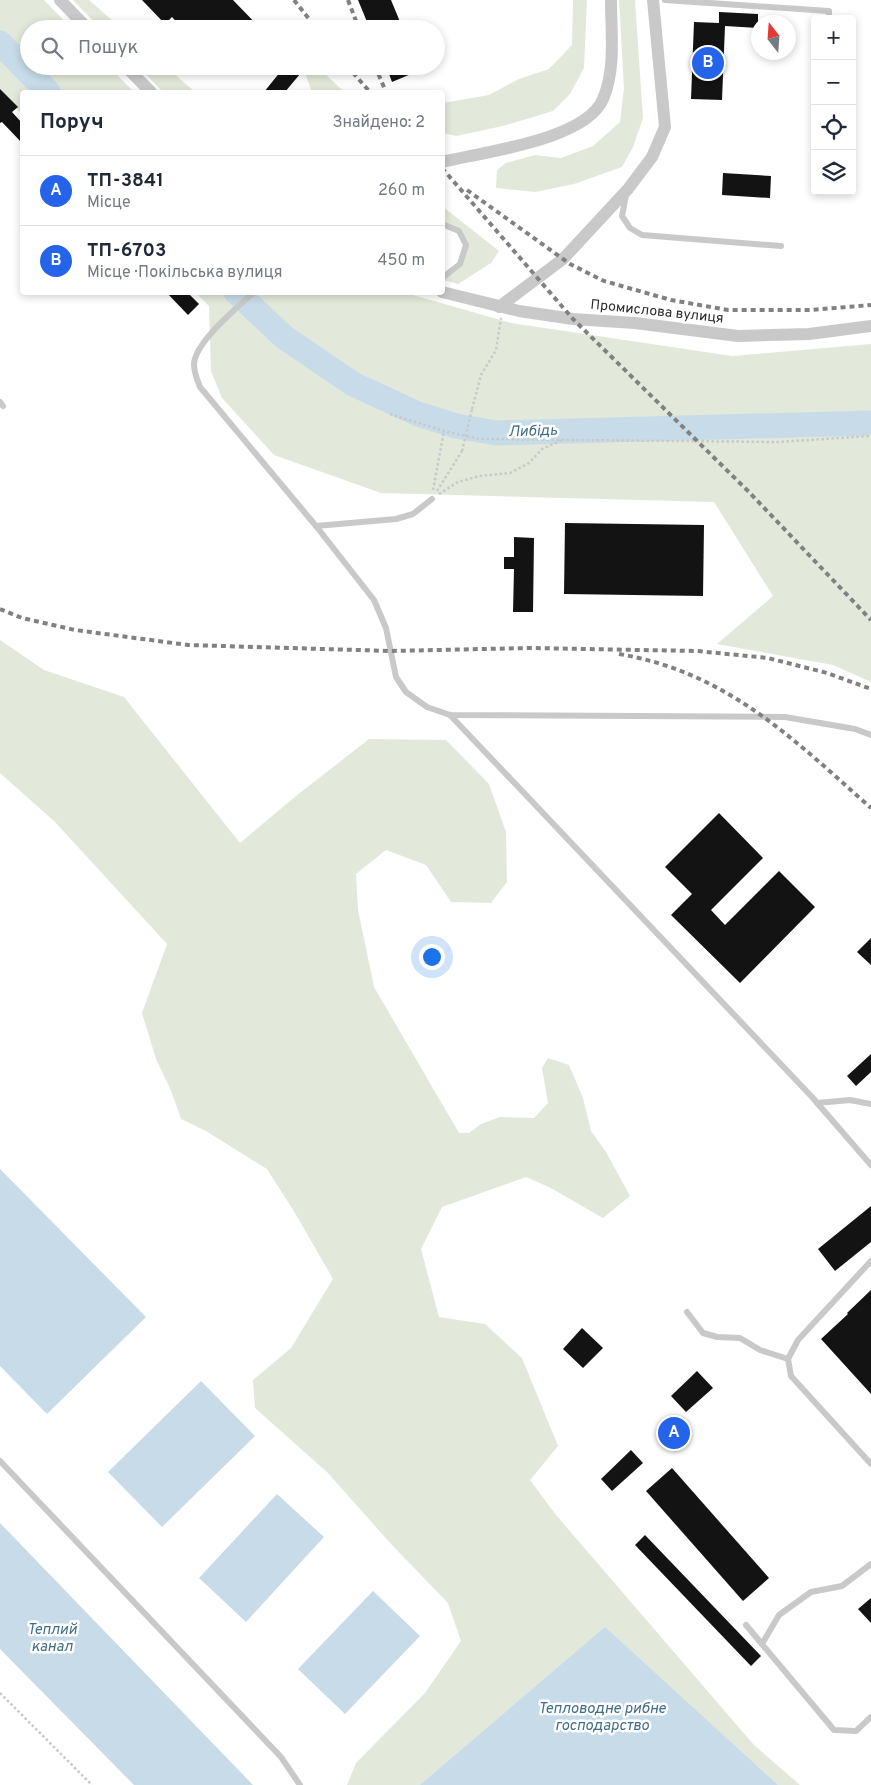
<!DOCTYPE html>
<html lang="uk">
<meta charset="utf-8">
<style>
:root{--surface:#fff;--page:#f2f2f3;--text:#1f2937;--muted:#747a83;--line:#e0e1e3;--accent:#2563eb}
body{margin:0;font-family:Overpass,sans-serif;background:var(--page);color:var(--text)}
.controls{position:absolute;right:15px;top:15px;display:grid;overflow:hidden;border-radius:5px;box-shadow:0 2px 8px #0003}
.controls button{width:45px;height:45px;display:grid;place-items:center;padding:0;border:0;border-bottom:1px solid var(--line);background:var(--surface);color:var(--text);font:25px sans-serif}
.compass{position:absolute;left:751px;top:15px;width:45px;height:45px;border-radius:50%;background:var(--surface);box-shadow:0 2px 8px #0003;rotate:343deg}
.you{position:absolute;left:431px;top:956px;width:18px;height:18px;margin:-12px;border:4px solid #fff;border-radius:50%;background:#1a73e8;box-shadow:0 0 0 8px #1a73e833}
.badge{display:grid;place-items:center;width:32px;height:32px;border-radius:50%;background:var(--accent);color:#fff;font-size:16px;font-weight:700}
.pin{position:absolute;translate:-50% -50%;border:2px solid #fff;box-shadow:0 1px 5px #0006}
.list{margin:0;padding:0;list-style:none}
h2{display:flex;justify-content:space-between;align-items:center;height:65px;margin:0;padding:0 20px;font-size:21px}
h2 small{font-size:16px;font-weight:400;color:var(--muted)}
.list li{display:grid;grid-template-columns:32px 1fr auto;gap:15px;align-items:center;box-sizing:border-box;height:70px;padding:0 20px;border-top:1px solid var(--line)}
.list b{display:block;font-size:19px;white-space:nowrap}
.list p{margin:0;font-size:16px;white-space:nowrap;color:var(--muted)}
.list em{font-size:16px;font-style:normal;color:var(--muted)}
.icon{flex:none;width:28px;height:28px;fill:none;stroke:currentColor;stroke-width:2;stroke-linecap:round;stroke-linejoin:round}
.map{position:relative;flex:none;width:871px;height:1785px;overflow:hidden}
.search{position:absolute;background:var(--surface);box-shadow:0 2px 8px #0003;left:20px;top:20px;width:425px;height:55px;display:flex;align-items:center;gap:12px;box-sizing:border-box;padding:0 18px;border-radius:28px;color:var(--muted);font-size:19px}
.panel{position:absolute;background:var(--surface);box-shadow:0 2px 8px #0003;left:20px;top:90px;width:425px;height:205px;border-radius:5px}
.map>svg:first-child{display:block}
</style>
<div class="map">
<svg width="871" height="1785" viewBox="0 0 871 1785">
<rect width="100%" height="100%" fill="#fff"/>
<g fill="#e2e9da">
<path d="M 0,0 L 44,0 L 72,29 L 29,29 L 29,66 L 108,66 L 134,92 L 22,92 L 22,114 L 0,91 Z"/>
<path d="M 73,0 L 89,0 L 122,29 L 101,29 Z"/>
<path d="M 573,0 L 587,0 L 584,68 L 570,94 L 553,111 L 503,126 L 456,136 L 443,133 L 443,103 L 489,95 L 519,79 L 549,69 L 572,45 Z"/>
<path d="M 619,0 L 635,0 L 643,118 L 633,147 L 622,167 L 574,184 L 535,192 L 496,188 L 497,170 L 506,163 L 535,155 L 561,158 L 593,146 L 620,122 L 624,88 Z"/>
<path d="M 138,66 L 165,66 L 195,92 L 163,92 Z"/>
<path d="M 295,66 L 317,66 L 344,92 L 312,92 L 305,73 Z"/>
<path d="M 442,206 L 499,251 L 491,263 L 458,284 L 443,280 L 460,264 L 466,245 L 459,231 L 443,224 Z"/>
<path d="M 196,293 L 406,293 L 511,323 L 732,356 L 871,344 L 871,682 L 833,665 L 717,644 L 773,596 L 714,502 L 381,493 L 274,455 L 222,398 L 211,371 L 209,306 Z"/>
<path d="M 0,640 L 44,670 L 124,697 L 240,843 L 296,796 L 369,739 L 446,740 L 489,784 L 506,832 L 507,882 L 491,903 L 451,902 L 426,865 L 386,850 L 356,874 L 358,910 L 374,987 L 459,1133 L 469,1133 L 481,1124 L 500,1117 L 534,1118 L 548,1103 L 542,1068 L 548,1058 L 569,1065 L 583,1098 L 591,1131 L 606,1152 L 630,1196 L 603,1218 L 549,1187 L 526,1177 L 442,1207 L 421,1249 L 439,1317 L 485,1324 L 522,1358 L 558,1446 L 530,1480 L 556,1515 L 754,1745 L 800,1785 L 347,1785 L 356,1763 L 425,1693 L 461,1641 L 448,1603 L 391,1544 L 328,1473 L 255,1408 L 253,1380 L 291,1348 L 333,1279 L 295,1213 L 267,1169 L 206,1131 L 181,1119 L 172,1093 L 156,1059 L 142,1013 L 167,944 L 55,822 L 0,773 Z"/>
</g>
<g fill="#c7dce8">
<path d="M 0,1169 L 146,1317 L 47,1414 L 0,1366 Z"/>
<path d="M 201,1381 L 255,1436 L 162,1527 L 108,1472 Z"/>
<path d="M 277,1494 L 324,1537 L 246,1622 L 199,1578 Z"/>
<path d="M 0,1523 L 253,1785 L 134,1785 L 0,1649 Z"/>
<path d="M 373,1591 L 420,1636 L 345,1714 L 298,1669 Z"/>
<path d="M 605,1627 L 778,1785 L 420,1785 Z"/>
</g>
<g fill="none" stroke-linecap="round" stroke-linejoin="round">
<g stroke="#c7dce8" stroke-width="25">
<path d="M 0,43 L 48,92"/>
<path d="M 236,292 L 284,337 L 353,384 L 418,414 L 456,426 L 496,433 L 871,423"/>
</g>
</g>
<g fill="#131313">
<path d="M 142,0 L 233,0 L 261,29 L 183,29 L 172,17 L 165,24 Z"/>
<path d="M 358,0 L 391,0 L 403,29 L 370,29 Z"/>
<path d="M 719,12 L 758,14 L 758,28 L 725,26 L 722,100 L 691,99 L 694,22 L 719,23 Z"/>
<path d="M 285,66 L 290,66 L 300,74 L 285,92 L 264,92 Z"/>
<path d="M 386,66 L 430,66 L 392,82 Z"/>
<path d="M 0,89 L 18,107 L 12,112 L 22,123 L 22,143 L 2,122 L 0,123 Z"/>
<path d="M 723,173 L 771,176 L 770,198 L 722,195 Z"/>
<path d="M 166,292 L 187,292 L 199,304 L 188,315 Z"/>
<path d="M 565,523 L 704,525 L 703,596 L 564,594 Z"/>
<path d="M 514,537 L 534,538 L 533,612 L 513,612 L 514,569 L 504,569 L 504,557 L 514,557 Z"/>
<path d="M 719,813 L 763,858 L 711,910 L 725,925 L 779,871 L 815,907 L 740,983 L 671,915 L 692,894 L 665,867 Z"/>
<path d="M 871,938 L 871,965 L 857,952 Z"/>
<path d="M 871,1054 L 871,1072 L 856,1086 L 847,1076 Z"/>
<path d="M 871,1206 L 871,1242 L 835,1271 L 818,1249 Z"/>
<path d="M 871,1290 L 871,1394 L 821,1339 L 848,1314 L 847,1313 Z"/>
<path d="M 582,1328 L 603,1348 L 583,1368 L 563,1349 Z"/>
<path d="M 697,1371 L 713,1388 L 686,1412 L 671,1396 Z"/>
<path d="M 671,1421 L 686,1436 L 678,1445 L 662,1430 Z"/>
<path d="M 631,1450 L 643,1463 L 612,1491 L 601,1479 Z"/>
<path d="M 672,1468 L 769,1578 L 743,1601 L 646,1491 Z"/>
<path d="M 645,1535 L 761,1656 L 751,1666 L 635,1545 Z"/>
<path d="M 871,1598 L 871,1623 L 858,1609 Z"/>
</g>
<g fill="none" stroke-linecap="round" stroke-linejoin="round">
<g stroke="#c9c9c9" stroke-width="2.5" stroke-dasharray="2.5 2.5" stroke-linecap="butt">
<path d="M 472,409 L 481,375 L 496,350 L 501,318"/>
<path d="M 390,414 L 444,431 L 479,439 L 777,442 L 871,436"/>
<path d="M 433,490 L 444,431"/>
<path d="M 437,491 L 462,451"/>
<path d="M 439,494 L 458,482 L 479,476 L 510,473 L 529,463 L 542,449 L 562,440"/>
<path d="M 0,1693 L 92,1785"/>
</g>
<g stroke="#c9c9c9" stroke-width="6">
<path d="M 665,0 L 829,11 L 829,19"/>
<path d="M 626,195 L 622,216 L 630,228 L 642,235 L 781,246"/>
<path d="M 442,224 L 459,231 L 466,245 L 460,264 L 442,278"/>
<path d="M 254,292 C 237,308 195,342 194,364 C 194,373 197,379 200,387 L 316,526 L 374,600 L 386,628 L 396,677 L 406,692 L 427,707 L 450,715 L 785,717 L 855,729 L 871,735"/>
<path d="M 0,402 L 3,406"/>
<path d="M 316,526 L 396,519 L 413,514 L 432,499"/>
<path d="M 450,715 L 812,1097 L 871,1165"/>
<path d="M 817,1103 L 850,1100 L 871,1104"/>
<path d="M 871,1261 L 798,1340 L 788,1359 L 791,1376 L 871,1464"/>
<path d="M 687,1312 L 703,1333 L 717,1337 L 740,1338 L 760,1350 L 788,1359"/>
<path d="M 0,1461 L 281,1757 L 300,1785"/>
<path d="M 746,1625 L 834,1730 L 856,1731 L 871,1717"/>
<path d="M 762,1644 L 779,1615 L 811,1592 L 842,1586 L 871,1564"/>
</g>
<g stroke="#c9c9c9" stroke-width="12">
<path d="M 60,0 L 88,29"/>
<path d="M 125,66 L 151,92"/>
<path d="M 442,162 C 483,152 586,140 603,99 C 616,69 611,32 611,0"/>
<path d="M 442,292 L 519,311 L 573,319 L 635,323 L 738,336 L 809,334 L 871,326"/>
<path d="M 499,307 L 563,259 L 628,189 L 652,157 L 665,127 L 653,0"/>
</g>
<g stroke="#818181" stroke-width="4" stroke-dasharray="5 4" stroke-linecap="butt">
<path d="M 294,0 L 317,29"/>
<path d="M 348,0 L 359,29"/>
<path d="M 347,66 L 370,92"/>
<path d="M 375,66 L 386,92"/>
<path d="M 442,168 L 573,319 L 749,492 L 871,620"/>
<path d="M 467,190 L 570,264 L 604,281 L 671,300 L 728,310 L 811,310 L 871,305"/>
<path d="M 0,609 L 22,618 L 75,630 L 188,645 L 391,651 L 529,648 L 697,651 L 768,658 L 827,673 L 871,689"/>
<path d="M 619,654 C 727,672 793,739 871,808"/>
</g>
<path stroke="#c9c9c9" stroke-width="2.5" stroke-dasharray="2.5 2.5" stroke-linecap="butt" d="M 462,451 L 472,409"/>
</g>
<g text-anchor="middle" dominant-baseline="central" stroke-width="5" stroke-linejoin="round" paint-order="stroke">
<g font-size="14" fill="#2c2c2c" stroke="#fff">
<text transform="translate(657 312) rotate(6)">Промислова вулиця</text>
</g>
<g font-size="15" font-style="italic" fill="#406d88" stroke="#fff">
<text transform="translate(533 432) rotate(-2)">Либідь</text>
<text x="52" y="1630">Теплий<tspan x="52" dy="17">канал</tspan></text>
<text x="602" y="1709">Тепловодне рибне<tspan x="602" dy="17">господарство</tspan></text>
</g>
</g>
</svg>
<div class="controls">
<button>+</button>
<button>−</button>
<button><svg class="icon" aria-label="locate" viewBox="0 0 24 24"><circle cx="12" cy="12" r="6"/><path d="M12 2v4M12 18v4M2 12h4M18 12h4"/></svg></button>
<button><svg class="icon" aria-label="layers" viewBox="0 0 24 24"><path d="M12 4l9 5-9 5-9-5zM3 14l9 5 9-5"/></svg></button>
</div>
<svg class="compass" viewBox="-18 -18 36 36"><path d="M0-13l5 13h-10z" fill="#e53935"/><path d="M0 13l5-13h-10z" fill="#747a83"/></svg>
<div class="you"></div>
<div class="pin badge" style="left:674px;top:1433px">A</div>
<div class="pin badge" style="left:708px;top:63px">B</div>
<div class="search"><svg class="icon" aria-label="search" viewBox="0 0 24 24"><circle cx="10" cy="10" r="6"/><path d="M15 15l6 6"/></svg>Пошук</div>
<section class="panel">
<h2>Поруч<small>Знайдено: 2</small></h2>
<ul class="list">
<li><span class="badge">A</span><div><b>ТП-3841</b><p>Місце</p></div><em>260 m</em></li>
<li><span class="badge">B</span><div><b>ТП-6703</b><p>Місце · Покільська вулиця</p></div><em>450 m</em></li>
</ul>
</section>
</div>
